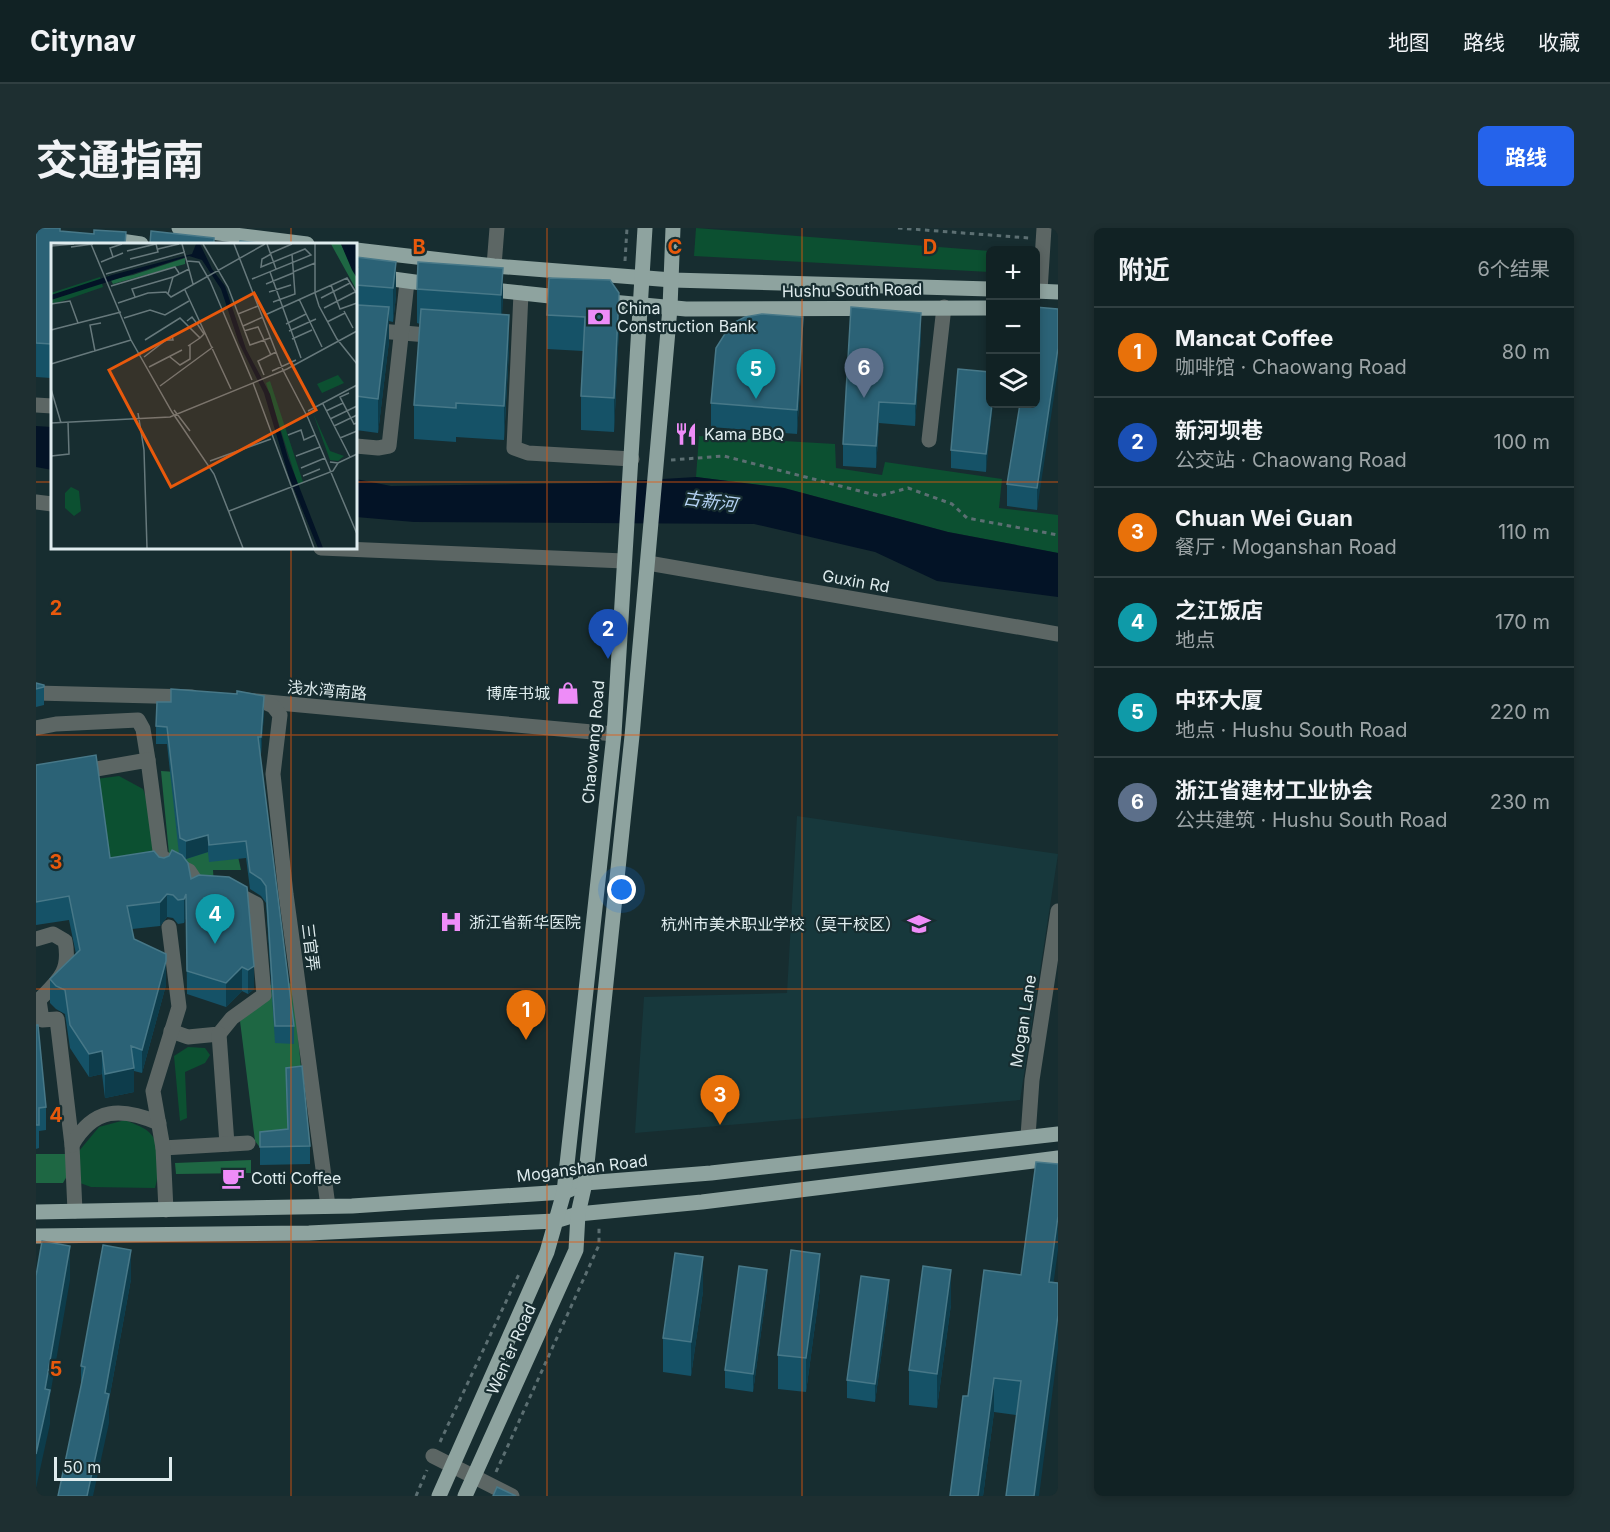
<!DOCTYPE html>
<html lang="zh">
<meta charset="utf-8">
<style>
:root{--surface:#112224;--page:#1e2f31;--text:#f1f3f6;--muted:#9ca4a6;--line:#303f41;--accent:#2563eb}
body{margin:0;font-family:Inter,"Noto Sans SC",sans-serif;background:var(--page);color:var(--text)}
.controls{position:absolute;right:18px;top:18px;display:grid;overflow:hidden;border-radius:9px;box-shadow:0 3px 9px #0003}
.controls button{width:54px;height:54px;display:grid;place-items:center;padding:0;border:0;border-bottom:2px solid var(--line);background:var(--surface);color:var(--text);font:30px sans-serif}
.scale{position:absolute;left:18px;bottom:15px;width:118px;box-sizing:border-box;padding-left:6px;border:3px solid #dfecee;border-top:0;font-size:16px;line-height:21px;white-space:nowrap;color:#dfecee;-webkit-text-stroke:4px #172d30;paint-order:stroke}
.you{position:absolute;left:586px;top:662px;width:21px;height:21px;margin:-15px;border:4px solid #fff;border-radius:50%;background:#1a73e8;box-shadow:0 0 0 9px #1a73e833}
.badge{display:grid;place-items:center;width:39px;height:39px;border-radius:50%;background:var(--accent);color:#fff;font-size:20px;font-weight:700}
.pin{position:absolute;translate:-50% -50px;filter:drop-shadow(0 2px 3px #0008)}
.pin::after{content:'';position:absolute;top:32px;width:21px;height:18px;background:inherit;clip-path:polygon(0 0,100% 0,50% 100%)}
.list{margin:0;padding:0;list-style:none}
h2{display:flex;justify-content:space-between;align-items:center;height:78px;margin:0;padding:0 24px;font-size:26px}
h2 small{font-size:20px;font-weight:400;color:var(--muted)}
.list li{display:grid;grid-template-columns:39px 1fr auto;gap:18px;align-items:center;box-sizing:border-box;height:90px;padding:0 24px;border-top:2px solid var(--line)}
.list b{display:block;font-size:22px;white-space:nowrap}
.list p{margin:0;font-size:20px;white-space:nowrap;color:var(--muted)}
.list em{font-size:20px;font-style:normal;color:var(--muted)}
.icon{flex:none;width:33px;height:33px;fill:none;stroke:currentColor;stroke-width:2;stroke-linecap:round;stroke-linejoin:round}
.map{position:relative;flex:none;width:1022px;height:1268px;overflow:hidden;border-radius:9px}
header{display:flex;align-items:center;gap:36px;box-sizing:border-box;height:84px;padding:0 30px;background:var(--surface);border-bottom:2px solid var(--line)}
header strong{font-size:28px}
nav{display:flex;gap:33px;margin-inline-start:auto;font-size:21px}
.intro{display:flex;align-items:center;justify-content:space-between;box-sizing:border-box;height:144px;padding:0 36px}
h1{margin:0;font-size:42px}
.button{padding:15px 27px;border-radius:9px;background:var(--accent);color:#fff;font-size:21px;font-weight:700}
main{display:flex;gap:36px;padding:0 36px}
aside{flex:1;background:var(--surface);border-radius:9px;box-shadow:0 3px 9px #0003}
.map>svg:first-child{display:block}
</style>
<header>
<strong>Citynav</strong>
<nav><a>地图</a><a>路线</a><a>收藏</a></nav>
</header>
<div class="intro"><h1>交通指南</h1><a class="button">路线</a></div>
<main>
<div class="map">
<svg width="1022" height="1268" viewBox="0 0 1022 1268">
<rect width="100%" height="100%" fill="#172d30"/>
<path fill="#17383c" d="M 761,588 L 1022,626 L 984,872 L 599,905 L 608,769 L 751,765 Z"/>
<g fill="#0c5031">
<path d="M 660,0 L 954,23 L 954,44 L 658,28 Z"/>
<path d="M 663,208 L 799,216 L 800,240 L 846,247 L 849,234 L 966,251 L 963,280 L 1022,287 L 1022,325 L 912,304 L 748,260 L 660,249 Z"/>
<path d="M 83,548 L 107,561 L 111,572 L 120,646 L 74,653 L 60,551 Z"/>
<path d="M 152,819 L 169,820 L 174,827 L 169,835 L 149,844 L 151,890 L 144,893 L 138,828 Z"/>
<path d="M 89,892 C 113,902 121,904 122,931 C 122,942 122,950 119,960 L 55,959 L 44,955 L 43,923 L 63,899 Z"/>
</g>
<g fill="#1e6743">
<path d="M 125,543 L 171,546 L 201,624 L 205,642 L 177,642 L 178,657 L 133,626 Z"/>
<path d="M 241,753 L 257,756 L 273,924 L 229,926 L 219,913 L 202,777 Z"/>
<path d="M 0,926 L 31,926 L 31,948 L 27,955 L 0,955 Z"/>
<path d="M 215,932 L 215,945 L 140,946 L 139,935 Z"/>
</g>
<g fill="#031326">
<path d="M 0,198 L 16,199 L 16,242 L 0,239 Z"/>
<path d="M 660,249 L 748,260 L 912,304 L 1022,325 L 1022,369 L 901,353 L 839,324 L 718,296 L 378,294 L 320,289 L 320,251 L 355,258 L 559,255 Z"/>
</g>
<g fill="none" stroke-linecap="round" stroke-linejoin="round">
<g stroke="#5c6f72" stroke-width="3" stroke-dasharray="4.5 4.5" stroke-linecap="butt">
<path d="M 862,0 L 993,10"/>
<path d="M 589,33 L 591,0"/>
<path d="M 635,232 L 688,228 L 843,268 L 872,260 L 916,276 L 931,290 L 1022,307"/>
<path d="M 404,1214 L 483,1046"/>
<path d="M 460,1244 L 563,1017 L 563,999"/>
<path d="M 380,1268 L 391,1242"/>
</g>
<g stroke="#5c6664" stroke-width="15">
<path d="M 458,38 L 461,0"/>
<path d="M 1004,63 L 1008,0"/>
<path d="M 485,65 L 478,220 L 492,225 L 596,231"/>
<path d="M 320,101 L 403,108"/>
<path d="M 0,177 L 16,178"/>
<path d="M 893,212 L 908,79"/>
<path d="M 320,218 L 342,220 L 353,218 L 371,54"/>
<path d="M 0,274 L 16,276"/>
<path d="M 285,320 L 588,333"/>
<path d="M 612,335 L 1022,406"/>
<path d="M 0,465 L 156,469"/>
<path d="M 210,472 L 578,506"/>
<path d="M 228,474 L 237,478 L 244,487 L 237,546 L 250,666 L 292,978"/>
<path d="M 0,500 L 20,496 L 102,492 L 107,501 L 112,532"/>
<path d="M 43,544 L 112,532 L 126,638"/>
<path d="M 125,629 L 153,643 L 165,661 L 171,661"/>
<path d="M 0,711 L 17,706 L 29,713 C 35,743 23,752 3,772 L 6,792 L 21,791 L 36,917 L 39,983"/>
<path d="M 135,803 L 152,809 L 183,806 L 196,790 L 228,767 L 220,676 L 195,663"/>
<path d="M 183,806 L 191,916"/>
<path d="M 992,908 L 996,852 L 1022,683"/>
<path d="M 36,917 C 58,879 85,879 123,895"/>
<path d="M 127,920 L 212,915"/>
<path d="M 130,982 L 127,920 L 117,863 L 143,779 L 133,699"/>
<path d="M 397,1228 L 476,1268"/>
</g>
<g stroke="#8ea39f" stroke-width="15">
<path d="M 143,0 L 271,16"/>
<path d="M 71,11 L 105,16"/>
<path d="M 320,22 L 458,38 L 636,52 L 954,61"/>
<path d="M 320,46 L 401,57"/>
<path d="M 449,61 L 532,70"/>
<path d="M 999,63 L 1022,64"/>
<path d="M 565,73 L 650,81 L 954,80"/>
<path d="M 0,984 L 316,978 L 528,964 L 549,955 L 675,945 L 1022,906"/>
<path d="M 0,1008 L 273,1005 L 519,993 L 542,986 L 666,974 L 1022,930"/>
<path d="M 403,1268 L 511,1024 L 528,964 L 578,506 L 609,0"/>
<path d="M 429,1268 L 540,1022 L 542,986 L 549,955 L 596,508 L 634,80 L 637,0"/>
</g>
</g>
<g fill="#155267">
<path d="M 0,0 L 24,3 L 90,16 L 16,16 L 15,150 L 0,149 Z"/>
<path d="M 320,29 L 360,34 L 360,68 L 357,94 L 353,93 L 353,113 L 342,205 L 320,202 L 320,100 L 321,91 L 320,92 Z"/>
<path d="M 467,40 L 466,86 L 473,121 L 468,212 L 420,209 L 420,214 L 378,211 L 378,177 L 384,96 L 381,95 L 381,61 Z"/>
<path d="M 513,50 L 583,99 L 578,204 L 545,202 L 545,168 L 547,123 L 511,121 L 511,87 Z"/>
<path d="M 1022,81 L 1001,282 L 971,278 L 971,256 Z"/>
<path d="M 885,106 L 879,198 L 843,195 L 840,240 L 807,238 L 807,216 Z"/>
<path d="M 767,112 L 761,206 L 675,199 L 675,175 Z"/>
<path d="M 954,144 L 950,244 L 915,240 L 915,222 Z"/>
<path d="M 0,455 L 8,457 L 8,477 L 0,479 Z"/>
<path d="M 228,485 L 225,526 L 224,526 L 258,798 L 258,816 L 239,815 L 230,675 L 225,668 L 214,661 L 210,630 L 173,634 L 172,624 L 150,631 L 148,630 L 155,651 L 193,649 L 218,761 L 212,766 L 206,763 L 190,779 L 151,766 L 150,689 L 148,695 L 142,696 L 137,690 L 131,689 L 124,698 L 96,701 L 98,711 L 130,757 L 106,845 L 98,843 L 98,864 L 69,870 L 66,846 L 53,849 L 34,820 L 29,786 L 20,781 L 14,775 L 14,751 L 40,726 L 33,692 L 0,697 L 0,537 L 74,630 L 123,629 L 128,630 L 143,626 L 131,516 L 120,516 L 120,498 Z"/>
<path d="M 0,797 L 10,879 L 10,902 L 3,903 L 3,920 L 0,921 Z"/>
<path d="M 224,904 L 274,918 L 274,936 L 224,937 Z"/>
<path d="M 1022,936 L 980,1187 L 958,1184 L 947,1268 L 914,1268 L 932,1168 L 985,1047 Z"/>
<path d="M 95,1051 L 73,1172 L 73,1195 L 45,1160 L 45,1138 Z"/>
<path d="M 731,1060 L 717,1164 L 689,1160 L 689,1142 Z"/>
<path d="M 784,1060 L 770,1164 L 742,1161 L 742,1127 Z"/>
<path d="M 667,1063 L 655,1148 L 627,1144 L 627,1110 Z"/>
<path d="M 853,1070 L 839,1174 L 811,1170 L 811,1152 Z"/>
<path d="M 915,1076 L 901,1180 L 873,1177 L 873,1142 Z"/>
</g>
<g fill="#0d3c4b">
<path d="M 360,34 L 360,68 L 357,94 L 357,60 Z"/>
<path d="M 467,40 L 467,74 L 465,101 L 465,67 Z"/>
<path d="M 583,65 L 583,99 L 578,204 L 578,170 Z"/>
<path d="M 353,79 L 353,113 L 342,205 L 342,171 Z"/>
<path d="M 885,85 L 885,106 L 879,198 L 879,176 Z"/>
<path d="M 473,87 L 473,121 L 468,212 L 468,178 Z"/>
<path d="M 767,89 L 767,112 L 761,206 L 761,182 Z"/>
<path d="M 16,101 L 16,135 L 15,150 L 15,116 Z"/>
<path d="M 1022,120 L 1022,142 L 1001,282 L 1001,260 Z"/>
<path d="M 843,174 L 843,195 L 840,240 L 840,218 Z"/>
<path d="M 956,176 L 957,176 L 950,244 L 950,226 Z"/>
<path d="M 228,468 L 228,485 L 225,526 L 225,509 Z"/>
<path d="M 172,607 L 172,624 L 150,631 L 150,613 Z"/>
<path d="M 131,666 L 131,689 L 124,698 L 124,674 Z"/>
<path d="M 150,666 L 150,689 L 148,695 L 148,671 Z"/>
<path d="M 130,733 L 130,757 L 106,845 L 106,822 Z"/>
<path d="M 218,738 L 218,761 L 212,766 L 212,742 Z"/>
<path d="M 206,739 L 206,763 L 190,779 L 190,755 Z"/>
<path d="M 66,823 L 66,846 L 53,849 L 53,826 Z"/>
<path d="M 98,840 L 98,864 L 69,870 L 69,846 Z"/>
<path d="M 1022,988 L 1022,1022 L 1013,1088 L 1013,1054 Z"/>
<path d="M 34,1018 L 34,1052 L 14,1168 L 14,1196 L 0,1260 L 0,1226 L 9,1161 Z"/>
<path d="M 95,1022 L 95,1051 L 73,1172 L 73,1195 L 57,1268 L 51,1268 Z"/>
<path d="M 784,1026 L 784,1060 L 770,1164 L 770,1130 Z"/>
<path d="M 667,1029 L 667,1063 L 655,1148 L 655,1114 Z"/>
<path d="M 731,1042 L 731,1060 L 717,1164 L 717,1146 Z"/>
<path d="M 915,1042 L 915,1076 L 901,1180 L 901,1146 Z"/>
<path d="M 853,1052 L 853,1070 L 839,1174 L 839,1156 Z"/>
<path d="M 1022,1087 L 1022,1121 L 1003,1268 L 998,1268 Z"/>
<path d="M 958,1150 L 958,1184 L 947,1268 L 942,1268 Z"/>
</g>
<g fill="#2b6276" stroke="#477888" stroke-width="1.5">
<path d="M 0,0 L 24,0 L 24,3 L 58,6 L 58,2 L 90,4 L 89,16 L 16,16 L 16,101 L 15,116 L 0,115 Z"/>
<path d="M 115,3 L 178,10 L 178,16 L 114,16 Z"/>
<path d="M 204,13 L 230,16 L 203,16 Z"/>
<path d="M 320,29 L 360,34 L 357,60 L 320,57 Z"/>
<path d="M 382,34 L 467,40 L 465,67 L 381,61 Z"/>
<path d="M 513,50 L 574,52 L 583,65 L 578,170 L 545,168 L 549,89 L 511,87 Z"/>
<path d="M 322,77 L 353,79 L 342,171 L 320,168 L 320,100 Z"/>
<path d="M 815,79 L 885,85 L 879,176 L 843,174 L 840,218 L 807,216 Z"/>
<path d="M 999,79 L 1022,81 L 1022,120 L 1001,260 L 971,256 L 984,176 L 999,176 Z"/>
<path d="M 385,81 L 473,87 L 468,178 L 420,175 L 420,180 L 378,177 Z"/>
<path d="M 726,86 L 767,89 L 761,182 L 675,175 L 680,120 L 695,96 L 709,89 Z"/>
<path d="M 922,141 L 954,144 L 954,176 L 956,176 L 950,226 L 915,222 Z"/>
<path d="M 0,455 L 8,457 L 8,459 L 0,461 Z"/>
<path d="M 135,461 L 201,466 L 201,463 L 228,468 L 225,509 L 222,509 L 258,798 L 239,798 L 230,658 L 225,651 L 214,644 L 210,613 L 173,617 L 172,607 L 150,613 L 144,610 L 131,499 L 120,498 L 121,474 L 135,474 Z"/>
<path d="M 60,527 L 74,630 L 118,623 L 123,629 L 128,630 L 133,628 L 136,622 L 146,627 L 152,635 L 155,651 L 163,647 L 193,649 L 211,659 L 218,738 L 212,742 L 206,739 L 190,755 L 151,743 L 150,666 L 148,671 L 142,672 L 137,667 L 131,666 L 124,674 L 91,678 L 98,711 L 130,726 L 130,733 L 106,822 L 95,818 L 98,840 L 69,846 L 66,823 L 53,826 L 34,797 L 29,762 L 20,758 L 14,751 L 44,722 L 33,668 L 0,674 L 0,537 Z"/>
<path d="M 0,797 L 2,797 L 10,879 L 3,880 L 3,897 L 0,897 Z"/>
<path d="M 266,838 L 274,918 L 224,919 L 224,904 L 252,901 L 250,840 Z"/>
<path d="M 1000,934 L 1022,936 L 1022,988 L 1013,1054 L 1022,1055 L 1022,1087 L 998,1268 L 970,1268 L 985,1153 L 958,1150 L 942,1268 L 914,1268 L 927,1168 L 932,1168 L 948,1042 L 985,1047 Z"/>
<path d="M 6,1013 L 34,1018 L 9,1161 L 14,1162 L 0,1226 L 0,1048 Z"/>
<path d="M 67,1017 L 95,1022 L 69,1165 L 73,1166 L 51,1268 L 22,1268 L 49,1139 L 45,1138 Z"/>
<path d="M 755,1022 L 784,1026 L 770,1130 L 742,1127 Z"/>
<path d="M 639,1025 L 667,1029 L 655,1114 L 627,1110 Z"/>
<path d="M 703,1038 L 731,1042 L 717,1146 L 689,1142 Z"/>
<path d="M 887,1038 L 915,1042 L 901,1146 L 873,1142 Z"/>
<path d="M 825,1048 L 853,1052 L 839,1156 L 811,1152 Z"/>
<path d="M 461,1259 L 480,1268 L 457,1268 Z"/>
</g>
<path fill="none" stroke="#e8590c" stroke-width="1.5" stroke-opacity="0.55" d="M 255,0 L 255,16M 511,0 L 511,1268M 766,0 L 766,1268M 0,254 L 16,254M 320,254 L 1022,254M 255,320 L 255,1268M 0,507 L 1022,507M 0,761 L 1022,761M 0,1014 L 1022,1014"/>
<defs>
<g id="bank-bare" transform="scale(1.8)"><path d="M-6-4H6V4H-6ZM0-2.3a2.3 2.3 0 1 0 0 4.6a2.3 2.3 0 1 0 0-4.6Z" fill="#ee8cf8" stroke="#172d30" stroke-width="2.5" paint-order="stroke"/></g>
<g id="restaurant-bare" transform="scale(1.8)"><path d="M-5-6h1v4h1v-4h1v4h1v-4h1v5L-1.5 .5V6h-2V.5L-5-1ZM5-6V6H3V1.5H1.5Q1.5-4 5-6Z" fill="#ee8cf8" stroke="#172d30" stroke-width="2.5" paint-order="stroke"/></g>
<g id="shop-bare" transform="scale(1.8)"><path d="M-5-2.5h2.3a2.7 3.5 0 0 1 5.4 0H5L5.5 6h-11ZM-1.5-2.5h3a1.5 2.3 0 0 0-3 0Z" fill="#ee8cf8" stroke="#172d30" stroke-width="2.5" paint-order="stroke"/></g>
<g id="hospital-bare" transform="scale(1.8)"><path d="M-5-5h3v3.5h4V-5h3V5h-3V1.5h-4V5h-3Z" fill="#ee8cf8" stroke="#172d30" stroke-width="2.5" paint-order="stroke"/></g>
<g id="school-bare" transform="scale(1.8)"><path d="M0-5L7-2L0 1L-7-2ZM-4 1L0 2.5L4 1V4Q0 6-4 4Z" fill="#ee8cf8" stroke="#172d30" stroke-width="2.5" paint-order="stroke"/></g>
<g id="cafe-bare" transform="scale(1.8)"><path d="M-5.5-4.5H6V0H3Q3 3.5 0 3.5H-2.5Q-5.5 3.5-5.5 0ZM3-3.2v2h1.7v-2ZM-6 4.5H4V6H-6Z" fill="#ee8cf8" stroke="#172d30" stroke-width="2.5" paint-order="stroke"/></g>
</defs>
<g fill-rule="evenodd">
<use href="#bank-bare" x="563" y="89"/>
<use href="#restaurant-bare" x="650" y="206"/>
<use href="#shop-bare" x="532" y="465"/>
<use href="#hospital-bare" x="415" y="694"/>
<use href="#school-bare" x="883" y="696"/>
<use href="#cafe-bare" x="197" y="950"/>
</g>
<g text-anchor="middle" dominant-baseline="central" stroke-width="4.5" stroke-linejoin="round" paint-order="stroke">
<g font-size="16" fill="#dfecee" stroke="#172d30">
<text transform="translate(816 62) rotate(-1)">Hushu South Road</text>
<text transform="translate(820 353) rotate(10)">Guxin Rd</text>
<text transform="translate(291 462) rotate(5)">浅水湾南路</text>
<text transform="translate(557 514) rotate(-85)">Chaowang Road</text>
<text transform="translate(275 719) rotate(83)">三官弄</text>
<text transform="translate(987 793) rotate(-81)">Mogan Lane</text>
<text transform="translate(546 940) rotate(-7)">Moganshan Road</text>
<text transform="translate(475 1121) rotate(-66)">Wen'er Road</text>
</g>
<g font-size="16" fill="#dfecee" stroke="#172d30" text-anchor="start">
<text x="581" y="80">China<tspan x="581" dy="18">Construction Bank</tspan></text>
<text x="668" y="206">Kama BBQ</text>
<text x="514" y="465" text-anchor="end">博库书城</text>
<text x="433" y="694">浙江省新华医院</text>
<text x="865" y="696" text-anchor="end">杭州市美术职业学校（莫干校区）</text>
<text x="215" y="950">Cotti Coffee</text>
</g>
<g font-size="18" font-style="italic" fill="#b6d4f6" stroke="#172d30">
<text transform="translate(674 273) rotate(8)">古新河</text>
</g>
</g>
<g transform="translate(15 15)">
<rect width="306" height="306" fill="#172d30"/>
<path d="M 49,34 L 52,44 L 0,62 L 0,50 ZM 287,132 L 293,140 L 271,150 L 266,141 ZM 219,138 L 252,239 L 247,242 L 215,140 ZM 262,170 L 279,208 L 293,213 L 287,218 L 279,217 ZM 20,244 L 28,248 L 30,268 L 23,273 L 14,265 L 14,250 Z" fill="#0c5031"/>
<path d="M 280,1 L 290,1 L 306,35 L 306,48 ZM 134,15 L 134,21 L 62,41 L 57,32 L 63,36 L 82,32 Z" fill="#1e6743"/>
<path d="M 145,1 L 149,1 L 161,26 L 174,43 L 195,106 L 219,151 L 237,215 L 272,305 L 267,305 L 238,234 L 213,150 L 188,100 L 170,46 L 151,17 L 138,13 L 0,57 L 0,52 L 61,32 L 141,11 ZM 290,1 L 306,1 L 306,35 L 301,27 Z" fill="#031326"/>
<path fill="none" stroke="#031326" stroke-width="3" d="M 297,1 L 306,25"/>
<path fill="none" stroke="#67797c" stroke-width="1.5" d="M 40,1 L 80,97 L 121,169 L 163,231 L 192,305M 131,1 L 142,41M 152,1 L 177,44 L 199,102 L 219,95M 183,1 L 232,127 L 257,175 L 306,291M 216,1 L 225,26M 264,1 L 264,50 L 268,63 L 286,96 L 306,121M 0,3 L 23,1M 20,4 L 42,1M 107,6 L 128,1M 76,8 L 105,1 L 107,9 L 79,16M 220,10 L 241,1M 62,14 L 59,5 L 71,1M 136,18 L 148,19 L 159,38 L 201,137M 50,19 L 72,10M 219,29 L 250,115M 242,29 L 264,20M 55,31 L 134,9M 201,36 L 260,12 L 254,6 L 210,24 L 211,16 L 220,11M 215,41 L 242,30M 280,42 L 289,66 L 306,60M 60,43 L 124,24 L 128,30M 134,47 L 180,146M 218,49 L 240,42M 117,51 L 122,34 L 138,26M 84,54 L 81,46 L 122,34M 270,55 L 299,40M 248,56 L 271,104M 222,59 L 244,51 L 241,11M 67,60 L 97,50 L 115,49 L 120,54 L 214,1M 0,61 L 19,58 L 27,80M 273,65 L 304,49M 293,68 L 302,85M 187,71 L 207,63M 214,72 L 296,35 L 306,51M 73,75 L 99,67 L 114,72 L 138,58M 136,78 L 141,74 L 147,82 L 153,91 L 149,95M 276,79 L 294,70M 235,81 L 255,71M 192,83 L 212,74M 0,87 L 70,69M 193,88 L 207,84 L 220,112M 238,88 L 265,76M 241,96 L 261,87M 94,97 L 129,75 L 149,95 L 137,103M 44,108 L 39,82 L 50,80M 93,114 L 115,97 L 122,97 L 121,92M 119,114 L 129,122 L 139,116 L 139,102M 0,121 L 80,97M 98,124 L 131,107M 221,128 L 245,117M 213,132 L 207,118 L 225,109M 202,140 L 263,305M 109,143 L 162,104M 0,146 L 10,180M 298,150 L 289,154 L 303,181 L 306,180M 272,161 L 299,214M 123,167 L 139,188M 257,168 L 306,142M 275,168 L 292,160M 87,170 L 93,207 L 96,305M 279,176 L 306,163M 0,180 L 119,174 L 236,126 L 306,88M 283,183 L 306,172M 237,192 L 250,187 L 253,197 L 264,192M 289,195 L 306,188M 0,213 L 18,211 L 17,179M 245,213 L 269,204M 159,218 L 220,196M 279,219 L 287,220 L 306,211M 250,225 L 274,215M 252,233 L 269,226M 178,268 L 282,228 L 287,220"/>
<path fill="#e8590c" fill-opacity="0.15" stroke="#e8590c" stroke-width="3" d="M 203,50 L 265,167 L 120,244 L 58,127 Z"/>
<rect width="306" height="306" fill="none" stroke="#dfecee" stroke-width="3"/>
</g>
<g font-size="20" text-anchor="middle" font-weight="bold" fill="#e8590c" stroke="#172d30" stroke-width="4.5" stroke-linejoin="round" paint-order="stroke">
<text x="383" y="26">B</text>
<text x="639" y="26">C</text>
<text x="894" y="26">D</text>
<text x="20" y="387">2</text>
<text x="20" y="641">3</text>
<text x="20" y="894">4</text>
<text x="20" y="1148">5</text>
</g>
</svg>
<div class="controls">
<button>+</button>
<button>−</button>
<button><svg class="icon" aria-label="layers" viewBox="0 0 24 24"><path d="M12 4l9 5-9 5-9-5zM3 14l9 5 9-5"/></svg></button>
</div>
<div class="scale">50 m</div>
<div class="you"></div>
<div class="pin badge" style="left:490px;top:812px;background:#e8710a">1</div>
<div class="pin badge" style="left:572px;top:431px;background:#1a4fb4">2</div>
<div class="pin badge" style="left:684px;top:897px;background:#e8710a">3</div>
<div class="pin badge" style="left:179px;top:716px;background:#0f9aa8">4</div>
<div class="pin badge" style="left:720px;top:171px;background:#0f9aa8">5</div>
<div class="pin badge" style="left:828px;top:170px;background:#5c6f8a">6</div>
</div>
<aside>
<h2>附近<small>6个结果</small></h2>
<ul class="list">
<li><span class="badge" style="background:#e8710a">1</span><div><b>Mancat Coffee</b><p>咖啡馆 · Chaowang Road</p></div><em>80 m</em></li>
<li><span class="badge" style="background:#1a4fb4">2</span><div><b>新河坝巷</b><p>公交站 · Chaowang Road</p></div><em>100 m</em></li>
<li><span class="badge" style="background:#e8710a">3</span><div><b>Chuan Wei Guan</b><p>餐厅 · Moganshan Road</p></div><em>110 m</em></li>
<li><span class="badge" style="background:#0f9aa8">4</span><div><b>之江饭店</b><p>地点</p></div><em>170 m</em></li>
<li><span class="badge" style="background:#0f9aa8">5</span><div><b>中环大厦</b><p>地点 · Hushu South Road</p></div><em>220 m</em></li>
<li><span class="badge" style="background:#5c6f8a">6</span><div><b>浙江省建材工业协会</b><p>公共建筑 · Hushu South Road</p></div><em>230 m</em></li>
</ul>
</aside>
</main>
